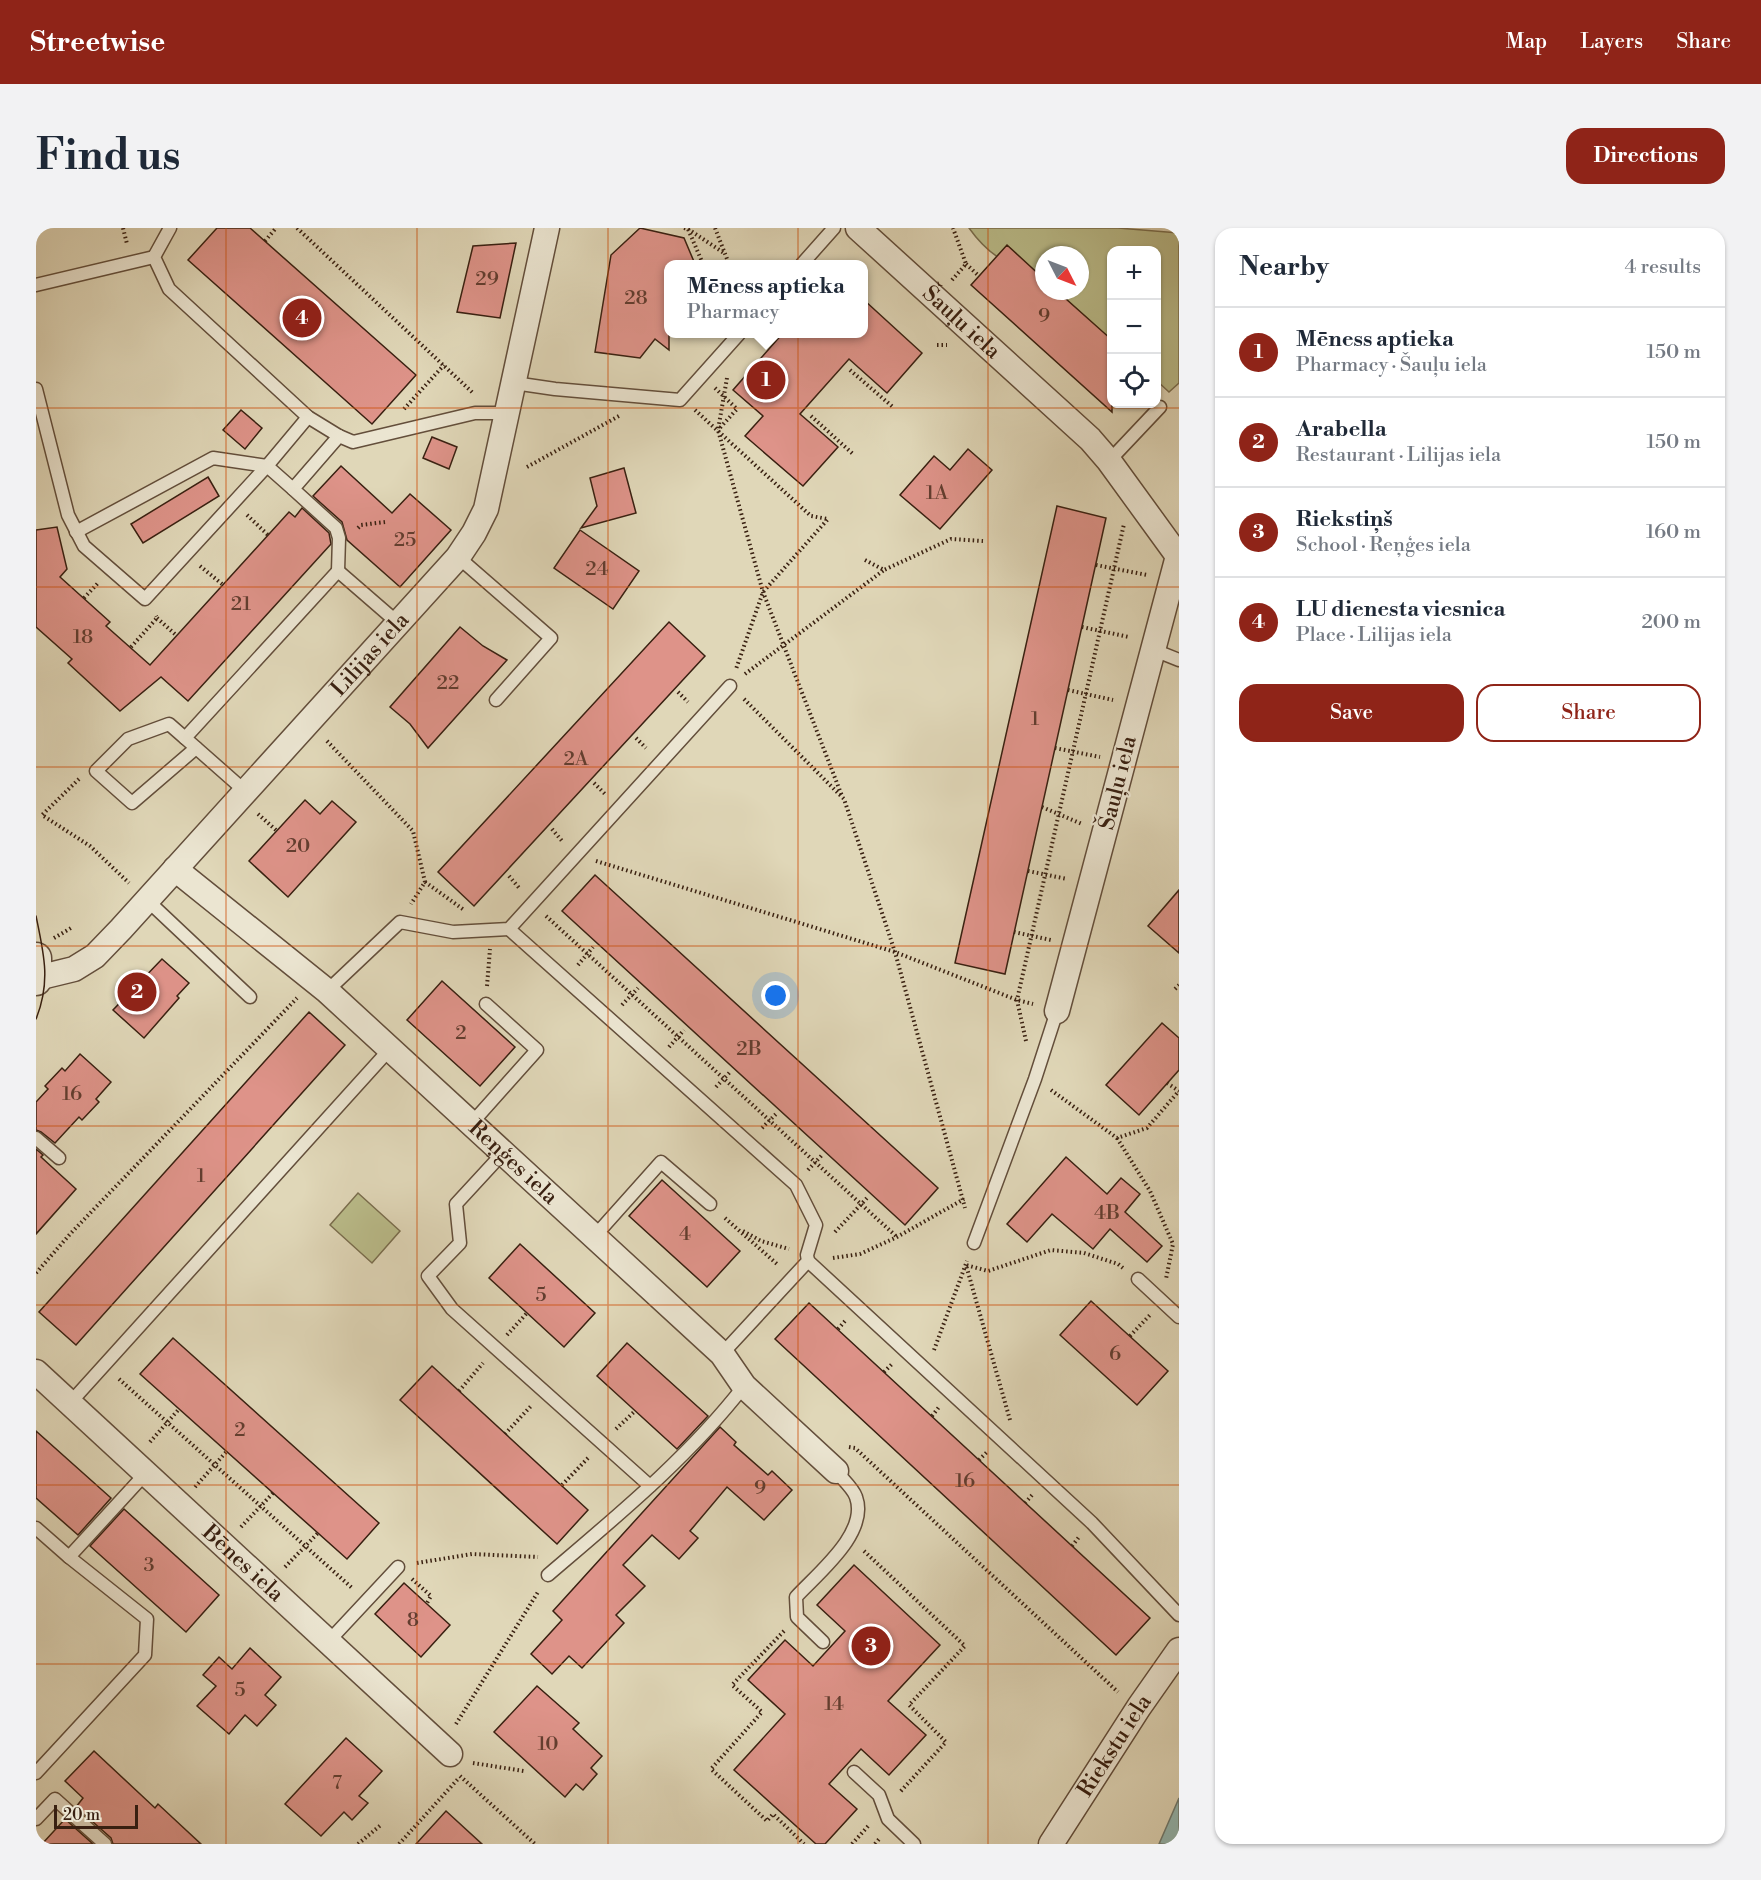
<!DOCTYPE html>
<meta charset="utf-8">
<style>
:root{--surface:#fff;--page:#f2f2f3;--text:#1f2937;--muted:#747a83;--line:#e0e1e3;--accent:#8f2418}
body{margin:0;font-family:"Libre Bodoni",serif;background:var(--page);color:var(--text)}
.controls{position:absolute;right:18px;top:18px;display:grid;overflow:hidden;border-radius:12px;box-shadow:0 2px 4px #0004}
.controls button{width:54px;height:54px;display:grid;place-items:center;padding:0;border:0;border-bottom:2px solid var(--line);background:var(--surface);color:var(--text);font:30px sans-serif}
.compass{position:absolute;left:999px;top:18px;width:54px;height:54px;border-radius:50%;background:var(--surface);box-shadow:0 2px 4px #0004;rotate:132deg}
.scale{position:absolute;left:18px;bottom:15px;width:84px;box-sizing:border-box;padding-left:6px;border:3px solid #392011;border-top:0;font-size:16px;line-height:21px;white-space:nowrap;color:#392011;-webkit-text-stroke:4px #ebe5d1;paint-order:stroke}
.you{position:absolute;left:740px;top:768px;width:21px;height:21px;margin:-15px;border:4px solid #fff;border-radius:50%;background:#1a73e8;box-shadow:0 0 0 9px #1a73e833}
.badge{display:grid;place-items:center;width:39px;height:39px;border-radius:50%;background:var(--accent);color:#fff;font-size:20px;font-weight:700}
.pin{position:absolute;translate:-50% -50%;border:3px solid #fff;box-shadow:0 2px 6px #0006}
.popup{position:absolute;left:628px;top:32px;width:204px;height:78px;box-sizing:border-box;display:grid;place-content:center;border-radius:12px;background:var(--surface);filter:drop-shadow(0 2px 4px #0005);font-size:20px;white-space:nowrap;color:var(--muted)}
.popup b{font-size:22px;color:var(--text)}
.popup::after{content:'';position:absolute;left:50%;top:100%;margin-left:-12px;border:12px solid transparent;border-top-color:var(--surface)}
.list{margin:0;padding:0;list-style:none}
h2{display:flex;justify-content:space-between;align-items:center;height:78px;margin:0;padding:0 24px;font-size:26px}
h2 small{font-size:20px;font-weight:400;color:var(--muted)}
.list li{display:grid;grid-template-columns:39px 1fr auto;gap:18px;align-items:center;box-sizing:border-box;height:90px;padding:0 24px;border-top:2px solid var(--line)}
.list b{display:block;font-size:22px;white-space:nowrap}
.list p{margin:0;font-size:20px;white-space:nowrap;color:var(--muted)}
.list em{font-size:20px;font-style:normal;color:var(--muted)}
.actions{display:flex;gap:12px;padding:18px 24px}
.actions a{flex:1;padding:14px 0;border:2px solid var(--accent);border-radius:18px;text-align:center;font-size:21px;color:var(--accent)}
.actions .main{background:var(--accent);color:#fff}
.icon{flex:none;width:33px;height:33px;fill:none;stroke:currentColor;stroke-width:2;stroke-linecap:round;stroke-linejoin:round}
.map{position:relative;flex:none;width:1143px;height:1616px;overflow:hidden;border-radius:18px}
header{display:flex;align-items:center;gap:36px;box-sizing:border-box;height:84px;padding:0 30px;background:var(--accent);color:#fff}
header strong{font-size:28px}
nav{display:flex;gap:33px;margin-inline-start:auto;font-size:21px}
.intro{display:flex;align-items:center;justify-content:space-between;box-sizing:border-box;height:144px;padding:0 36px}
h1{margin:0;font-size:42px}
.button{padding:15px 27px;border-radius:18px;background:var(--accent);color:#fff;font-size:21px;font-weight:700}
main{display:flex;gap:36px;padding:0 36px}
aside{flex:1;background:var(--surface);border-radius:18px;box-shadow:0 2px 4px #0004}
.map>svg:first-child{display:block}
</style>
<header>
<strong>Streetwise</strong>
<nav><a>Map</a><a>Layers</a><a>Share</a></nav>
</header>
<div class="intro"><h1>Find us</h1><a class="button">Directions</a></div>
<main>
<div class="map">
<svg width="1143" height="1616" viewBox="0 0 1143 1616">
<rect width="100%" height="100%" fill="#e0d7b8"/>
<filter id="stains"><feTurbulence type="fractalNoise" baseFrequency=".00333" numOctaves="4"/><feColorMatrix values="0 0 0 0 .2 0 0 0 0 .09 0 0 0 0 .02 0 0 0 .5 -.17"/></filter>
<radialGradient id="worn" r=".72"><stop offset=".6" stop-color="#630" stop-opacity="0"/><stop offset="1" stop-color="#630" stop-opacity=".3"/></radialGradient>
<g fill="#babc8a" stroke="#7a6e4e" stroke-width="1.5">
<path d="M 933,0 L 1082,0 L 1143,5 L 1143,155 L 1133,164 L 1121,153 L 1120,22 L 1076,22 L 1075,112 L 1021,63 L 1044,63 L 1044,27 L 1008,27 L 1008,51 C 974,36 956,32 933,0 Z"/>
<path d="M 322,965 L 364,1003 L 336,1035 L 294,997 Z"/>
</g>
<path fill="#94b9b3" stroke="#707c72" stroke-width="1.5" d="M 1143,1570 L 1143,1616 L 1123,1616 Z"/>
<g fill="#de9389" stroke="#392011" stroke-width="1.5">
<path d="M 181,0 L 214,0 L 380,147 L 336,196 L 152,32 Z"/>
<path d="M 604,0 L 648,10 L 659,36 L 633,36 L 633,122 L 619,111 L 604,130 L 559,124 L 575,27 Z"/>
<path d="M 480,15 L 464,90 L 421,84 L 437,18 Z"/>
<path d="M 971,17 L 1008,51 L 1008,63 L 1021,63 L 1076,112 L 1076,184 L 935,57 Z"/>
<path d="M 828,72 L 886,125 L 851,165 L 813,131 L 764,186 L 802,219 L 767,258 L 709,208 L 727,188 L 697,162 L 747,105 L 828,105 Z"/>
<path d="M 205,182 L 226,200 L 209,221 L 187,202 Z"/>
<path d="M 396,209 L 421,219 L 413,241 L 387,230 Z"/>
<path d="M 932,221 L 956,242 L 904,301 L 864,267 L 898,228 L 914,242 Z"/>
<path d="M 305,238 L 356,285 L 374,266 L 415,302 L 364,359 L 311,312 L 306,294 L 277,268 Z"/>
<path d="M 588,240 L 600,285 L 545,300 L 561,278 L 554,250 Z"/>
<path d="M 172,249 L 183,268 L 107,315 L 95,296 Z"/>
<path d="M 1021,278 L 1070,290 L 969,746 L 919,735 Z"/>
<path d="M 266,280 L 293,305 L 295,316 L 152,473 L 125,449 L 84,483 L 32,435 L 36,431 L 0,399 L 0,302 L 21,299 L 31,341 L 24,349 L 74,394 L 70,398 L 114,437 L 253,284 L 259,289 Z"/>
<path d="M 544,302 L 603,343 L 577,381 L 518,340 Z"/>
<path d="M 633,394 L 669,428 L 438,678 L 402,644 Z"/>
<path d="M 424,399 L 447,418 L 471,432 L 392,520 L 374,496 L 354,479 Z"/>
<path d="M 269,572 L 284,586 L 296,573 L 320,594 L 252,669 L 213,633 Z"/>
<path d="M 559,647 L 902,960 L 869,997 L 526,683 Z"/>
<path d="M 1143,662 L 1143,725 L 1112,698 Z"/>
<path d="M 126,731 L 153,755 L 141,768 L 143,770 L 108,810 L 77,782 Z"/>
<path d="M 406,753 L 479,819 L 444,858 L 371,792 Z"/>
<path d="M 273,784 L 309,817 L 40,1117 L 3,1084 Z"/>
<path d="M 1126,795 L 1143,810 L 1143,842 L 1103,887 L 1070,857 Z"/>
<path d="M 44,826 L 75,854 L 60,871 L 63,874 L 46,892 L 43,889 L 19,915 L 5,904 L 0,902 L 0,874 L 12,861 L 9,858 L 26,840 L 29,843 Z"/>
<path d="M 0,921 L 7,927 L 5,929 L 40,961 L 0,1006 Z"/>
<path d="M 1030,929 L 1071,966 L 1085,950 L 1104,966 L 1089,984 L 1126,1018 L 1111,1034 L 1074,1001 L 1057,1021 L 1016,986 L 991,1014 L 971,996 Z"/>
<path d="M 626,952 L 704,1023 L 671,1059 L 593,988 Z"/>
<path d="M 484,1016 L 559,1085 L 528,1119 L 453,1050 Z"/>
<path d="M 1055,1073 L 1132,1143 L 1101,1177 L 1024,1107 Z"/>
<path d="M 773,1075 L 1114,1390 L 1080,1427 L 739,1111 Z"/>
<path d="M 137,1110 L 343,1295 L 311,1331 L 104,1146 Z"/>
<path d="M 591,1115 L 672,1188 L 641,1221 L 561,1148 Z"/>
<path d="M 396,1138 L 552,1282 L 521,1316 L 364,1172 Z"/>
<path d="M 684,1199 L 700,1214 L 698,1217 L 732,1247 L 736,1243 L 756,1262 L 728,1292 L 691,1259 L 654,1303 L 662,1310 L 643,1331 L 616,1307 L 587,1337 L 609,1358 L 580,1387 L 588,1395 L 546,1440 L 533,1428 L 516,1446 L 495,1426 L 526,1392 L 517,1383 Z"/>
<path d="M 0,1203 L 75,1270 L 42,1307 L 0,1270 Z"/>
<path d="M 88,1281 L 183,1367 L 150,1404 L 54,1318 Z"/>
<path d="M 818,1337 L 904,1417 L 852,1473 L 890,1507 L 853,1547 L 825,1521 L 793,1556 L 821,1581 L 789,1616 L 780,1616 L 698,1542 L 749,1486 L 712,1452 L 749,1412 L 777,1438 L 809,1403 L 781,1377 Z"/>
<path d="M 368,1355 L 414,1397 L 385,1429 L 339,1386 Z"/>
<path d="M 214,1420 L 245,1449 L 229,1467 L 240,1477 L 221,1498 L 209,1487 L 193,1506 L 161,1478 L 180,1458 L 167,1447 L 183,1429 L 196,1441 Z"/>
<path d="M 501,1458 L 543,1495 L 537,1501 L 566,1528 L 555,1540 L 561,1546 L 547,1562 L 540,1556 L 529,1569 L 458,1504 Z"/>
<path d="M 310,1510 L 346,1543 L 323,1568 L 332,1575 L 316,1592 L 308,1584 L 285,1608 L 249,1576 Z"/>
<path d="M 58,1523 L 119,1580 L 122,1576 L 165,1616 L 77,1616 L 75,1610 L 40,1579 L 47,1570 L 29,1553 Z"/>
<path d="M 410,1583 L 446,1616 L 380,1616 Z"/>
<path d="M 29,1591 L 57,1616 L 6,1616 Z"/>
</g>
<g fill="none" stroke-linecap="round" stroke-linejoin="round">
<g stroke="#634e3b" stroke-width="15">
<g id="service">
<path d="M 134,0 L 118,29 L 133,61 L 272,189 L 303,208 L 317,214 L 439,185 L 471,185"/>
<path d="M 766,36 L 798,0"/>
<path d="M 0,57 L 118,29"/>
<path d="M 478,155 L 519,161 L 644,172 L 703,106"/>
<path d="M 0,161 L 32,287 L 48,318 L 109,371 L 231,238 L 272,189"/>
<path d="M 1073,233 L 1124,179"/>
<path d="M 40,304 L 177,230 L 231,238 L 257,261"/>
<path d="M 422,329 L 515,410 L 460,472"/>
<path d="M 302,343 L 303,310 L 300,300 L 257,261 L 303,208"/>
<path d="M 1118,422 L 1143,432"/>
<path d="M 149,510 L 133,496 L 92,511 L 60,543 L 96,575 L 160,520"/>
<path d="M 209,563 L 149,510 L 302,343 L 362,395"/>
<path d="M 111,672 L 214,769"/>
<path d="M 473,701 L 760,957 L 780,997 L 771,1027 L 772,1033 L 686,1126"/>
<path d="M 291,763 L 364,694 L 417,704 L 473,701 L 694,458"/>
<path d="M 435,896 L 501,822 L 450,776"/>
<path d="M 0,910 L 23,930"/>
<path d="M 467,925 L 420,976 L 424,1015 L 392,1048 L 416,1081 L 614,1258"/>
<path d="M 558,1009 L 625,934 L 674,976"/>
<path d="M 938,1015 L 999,851 L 1021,783"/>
<path d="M 772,1033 L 1056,1295 L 1143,1387"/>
<path d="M 1102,1051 L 1143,1089"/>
<path d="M 34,1175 L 353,822"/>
<path d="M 0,1300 L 33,1329 L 110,1245"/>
<path d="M 512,1347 C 581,1288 652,1230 708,1158"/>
<path d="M 292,1414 L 362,1339"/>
<path d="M 787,1414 L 761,1389 L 760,1369 C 782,1345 833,1305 820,1269 C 817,1260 806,1251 800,1243"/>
<path d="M 818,1544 L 843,1567 L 852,1591 L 878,1616"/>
<path d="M 0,1545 L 109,1427 L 111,1391 L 33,1329"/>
<path d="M 0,1591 L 19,1571 L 69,1616"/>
</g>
</g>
<g stroke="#634e3b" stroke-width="27">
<g id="minor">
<path id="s1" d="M 822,0 L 1054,211 L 1073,233 L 1142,328 L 1021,783"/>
<path id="s2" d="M 139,641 L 291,763 L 686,1126 L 708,1158 L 800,1243"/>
<path id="s3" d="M 1,750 L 38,741 L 59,728 L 85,701 L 422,329 L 438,305 L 450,281 L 511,0"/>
<path id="s4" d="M 0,1144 L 414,1526"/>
<path id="s5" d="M 1015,1616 L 1103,1479 L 1143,1422"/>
</g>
</g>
<g stroke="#634e3b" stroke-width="33">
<path id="tertiary" d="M 0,730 L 0,752"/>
</g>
<g stroke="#392011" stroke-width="4" stroke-dasharray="1.5 3" stroke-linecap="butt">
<path d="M 87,0 L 91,16"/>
<path d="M 261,0 L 437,165"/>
<path d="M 648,0 L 652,1 L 667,36"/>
<path d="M 679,0 L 693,36"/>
<path d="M 1138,0 L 1143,0"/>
<path d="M 652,1 L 688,25"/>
<path d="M 229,13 L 240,0"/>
<path d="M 930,36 L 943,48"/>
<path d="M 916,52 L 930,36 L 917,0"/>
<path d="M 901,117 L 911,117"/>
<path d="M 814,142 L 858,180"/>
<path d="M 691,150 L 682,202 L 727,364 L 806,568"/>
<path d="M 679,160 L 701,181 L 682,202"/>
<path d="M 368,181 L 408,137"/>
<path d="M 659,182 L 775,288 L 792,291 L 727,364 L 700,441"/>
<path d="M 775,188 L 817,226"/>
<path d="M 491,239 L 583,188"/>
<path d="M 211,287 L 233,308"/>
<path d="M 322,300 L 325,297 L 349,294"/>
<path d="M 829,332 L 848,342 L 915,311 L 947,313"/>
<path d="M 1060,337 L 1111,347"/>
<path d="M 164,338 L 186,356"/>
<path d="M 48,370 L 62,355"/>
<path d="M 121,390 L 141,408"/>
<path d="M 1046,399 L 1093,409"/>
<path d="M 95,419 L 121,390 L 120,388"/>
<path d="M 709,446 L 848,342"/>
<path d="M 1032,462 L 1077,472"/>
<path d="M 642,464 L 652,474"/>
<path d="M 708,471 L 808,571 L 859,724 L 929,980"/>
<path d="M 600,510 L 610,520"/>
<path d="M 291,513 L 377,603 L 389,654 L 375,676"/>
<path d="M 1019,520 L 1064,529"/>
<path d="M 43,551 L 6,587 L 54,618 L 93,655"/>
<path d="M 558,555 L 570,567"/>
<path d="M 1006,579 L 1046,596"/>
<path d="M 222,586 L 241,603"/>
<path d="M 516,601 L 526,613"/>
<path d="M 560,633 L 859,724 L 981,772 L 997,776"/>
<path d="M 992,643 L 1031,651"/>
<path d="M 473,648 L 484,661"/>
<path d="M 389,654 L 428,682"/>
<path d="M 510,688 L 861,1009"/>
<path d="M 978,704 L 1015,712"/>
<path d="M 18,710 L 35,700"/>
<path d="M 542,737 L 557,719"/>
<path d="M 451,758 L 454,721"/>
<path d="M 1139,761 L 1143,757"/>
<path d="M 586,777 L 602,760"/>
<path d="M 990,813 L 981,772 L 1088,296"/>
<path d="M 633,819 L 648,802"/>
<path d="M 1131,855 L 1143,863"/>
<path d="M 680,859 L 694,844"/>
<path d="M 1015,862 L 1081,910 L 1111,900 L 1142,864"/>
<path d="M 726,900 L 740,886"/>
<path d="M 1081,910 L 1114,963 L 1137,1016 L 1130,1051"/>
<path d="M 772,942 L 786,927"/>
<path d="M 689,990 L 741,1036"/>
<path d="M 707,1003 L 725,1013 L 753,1021"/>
<path d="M 799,1004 L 831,970"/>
<path d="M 797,1030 L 824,1026 L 861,1009 L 928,971"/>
<path d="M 0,1045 L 35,1005 L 261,770"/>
<path d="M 802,1101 L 809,1093"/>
<path d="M 471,1107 L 491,1085"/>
<path d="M 1094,1108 L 1114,1087"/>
<path d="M 898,1122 L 931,1033"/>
<path d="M 848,1144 L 856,1136"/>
<path d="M 83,1151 L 316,1360"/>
<path d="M 423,1163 L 447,1135"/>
<path d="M 896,1188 L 903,1179"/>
<path d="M 974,1192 L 930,1037 L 952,1043 L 1015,1022 L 1048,1025 L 1082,1036 L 1087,1040"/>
<path d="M 580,1201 L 599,1183"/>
<path d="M 469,1206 L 495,1178"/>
<path d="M 114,1214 L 143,1181"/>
<path d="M 813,1219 L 819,1220 L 1082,1464"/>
<path d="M 943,1232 L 951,1224"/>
<path d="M 526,1257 L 552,1230"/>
<path d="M 159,1259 L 191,1223"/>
<path d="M 989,1275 L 997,1266"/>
<path d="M 205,1299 L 237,1265"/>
<path d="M 1036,1318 L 1043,1309"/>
<path d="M 828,1323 L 929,1418 L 873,1477 L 910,1514 L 864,1564"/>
<path d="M 381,1335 L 436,1326 L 502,1329"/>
<path d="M 249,1339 L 282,1305"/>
<path d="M 376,1351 L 395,1368 L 391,1375"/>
<path d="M 748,1403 L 696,1457 L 726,1484 L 675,1541 L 731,1593 L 737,1586 L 768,1616"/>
<path d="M 420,1496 L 502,1364"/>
<path d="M 437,1535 L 488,1543"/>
<path d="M 424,1548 L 499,1616"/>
<path d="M 322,1616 L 346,1596"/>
<path d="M 363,1616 L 422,1551"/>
<path d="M 816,1616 L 834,1596"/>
<path d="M 839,1616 L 844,1610"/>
</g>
<use href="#service" stroke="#ebe5d1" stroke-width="12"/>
<use href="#minor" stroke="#ebe5d1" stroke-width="24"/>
<use href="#tertiary" stroke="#ebe5d1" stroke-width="30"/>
<path stroke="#392011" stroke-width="1.5" d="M 0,688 C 8,726 15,754 0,791"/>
</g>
<path fill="none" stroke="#ce500d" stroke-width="1.5" stroke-opacity="0.55" d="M 190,0 L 190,1616M 381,0 L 381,1616M 572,0 L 572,1616M 762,0 L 762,1616M 952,0 L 952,1616M 0,180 L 1143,180M 0,359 L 1143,359M 0,539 L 1143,539M 0,718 L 1143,718M 0,898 L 1143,898M 0,1077 L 1143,1077M 0,1257 L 1143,1257M 0,1436 L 1143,1436"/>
<g text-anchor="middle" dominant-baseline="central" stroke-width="4.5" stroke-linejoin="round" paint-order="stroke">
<g font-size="20" fill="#623d2f">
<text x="451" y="51">29</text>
<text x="600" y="70">28</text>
<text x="1008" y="88">9</text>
<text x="901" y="265">1A</text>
<text x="369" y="312">25</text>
<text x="561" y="341">24</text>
<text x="205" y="376">21</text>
<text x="47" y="409">18</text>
<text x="412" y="455">22</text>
<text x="999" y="491">1</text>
<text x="540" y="531">2A</text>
<text x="262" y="618">20</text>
<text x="425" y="805">2</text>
<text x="713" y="821">2B</text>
<text x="36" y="866">16</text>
<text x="165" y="948">1</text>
<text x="1071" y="985">4B</text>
<text x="649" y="1006">4</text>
<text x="505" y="1067">5</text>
<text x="1079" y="1126">6</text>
<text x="204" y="1202">2</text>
<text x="929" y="1253">16</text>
<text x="724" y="1260">9</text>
<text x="113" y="1337">3</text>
<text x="377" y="1392">8</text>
<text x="204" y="1462">5</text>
<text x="798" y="1476">14</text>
<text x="512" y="1516">10</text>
<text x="301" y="1555">7</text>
</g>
<g font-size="22" fill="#392011" stroke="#ebe5d1">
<text stroke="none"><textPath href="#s1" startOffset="140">Šauļu iela</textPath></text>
<text stroke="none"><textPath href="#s3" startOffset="471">Lilijas iela</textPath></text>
<text transform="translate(1082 555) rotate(-76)">Šauļu iela</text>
<text stroke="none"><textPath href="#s2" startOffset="448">Reņģes iela</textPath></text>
<text stroke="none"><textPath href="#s4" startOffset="282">Bēnes iela</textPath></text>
<text stroke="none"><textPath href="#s5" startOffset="117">Riekstu iela</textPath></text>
</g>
</g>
<rect width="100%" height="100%" filter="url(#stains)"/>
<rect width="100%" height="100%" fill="url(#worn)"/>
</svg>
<div class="controls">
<button>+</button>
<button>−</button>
<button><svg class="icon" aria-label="locate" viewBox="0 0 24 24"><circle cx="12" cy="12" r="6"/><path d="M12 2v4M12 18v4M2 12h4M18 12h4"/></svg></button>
</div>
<svg class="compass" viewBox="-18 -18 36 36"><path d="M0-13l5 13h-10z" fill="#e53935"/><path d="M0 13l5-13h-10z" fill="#747a83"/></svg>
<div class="scale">20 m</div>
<div class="you"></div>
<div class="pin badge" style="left:730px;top:152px">1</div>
<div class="popup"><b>Mēness aptieka</b>Pharmacy</div>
<div class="pin badge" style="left:101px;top:764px">2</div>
<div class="pin badge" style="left:835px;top:1418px">3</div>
<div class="pin badge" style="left:266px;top:90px">4</div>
</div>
<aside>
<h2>Nearby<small>4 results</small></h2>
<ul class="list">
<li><span class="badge">1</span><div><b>Mēness aptieka</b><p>Pharmacy · Šauļu iela</p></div><em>150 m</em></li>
<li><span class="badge">2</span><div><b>Arabella</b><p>Restaurant · Lilijas iela</p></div><em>150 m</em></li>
<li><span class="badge">3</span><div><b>Riekstiņš</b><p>School · Reņģes iela</p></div><em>160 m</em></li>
<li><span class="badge">4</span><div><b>LU dienesta viesnica</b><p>Place · Lilijas iela</p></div><em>200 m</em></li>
</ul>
<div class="actions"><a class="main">Save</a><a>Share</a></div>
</aside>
</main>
